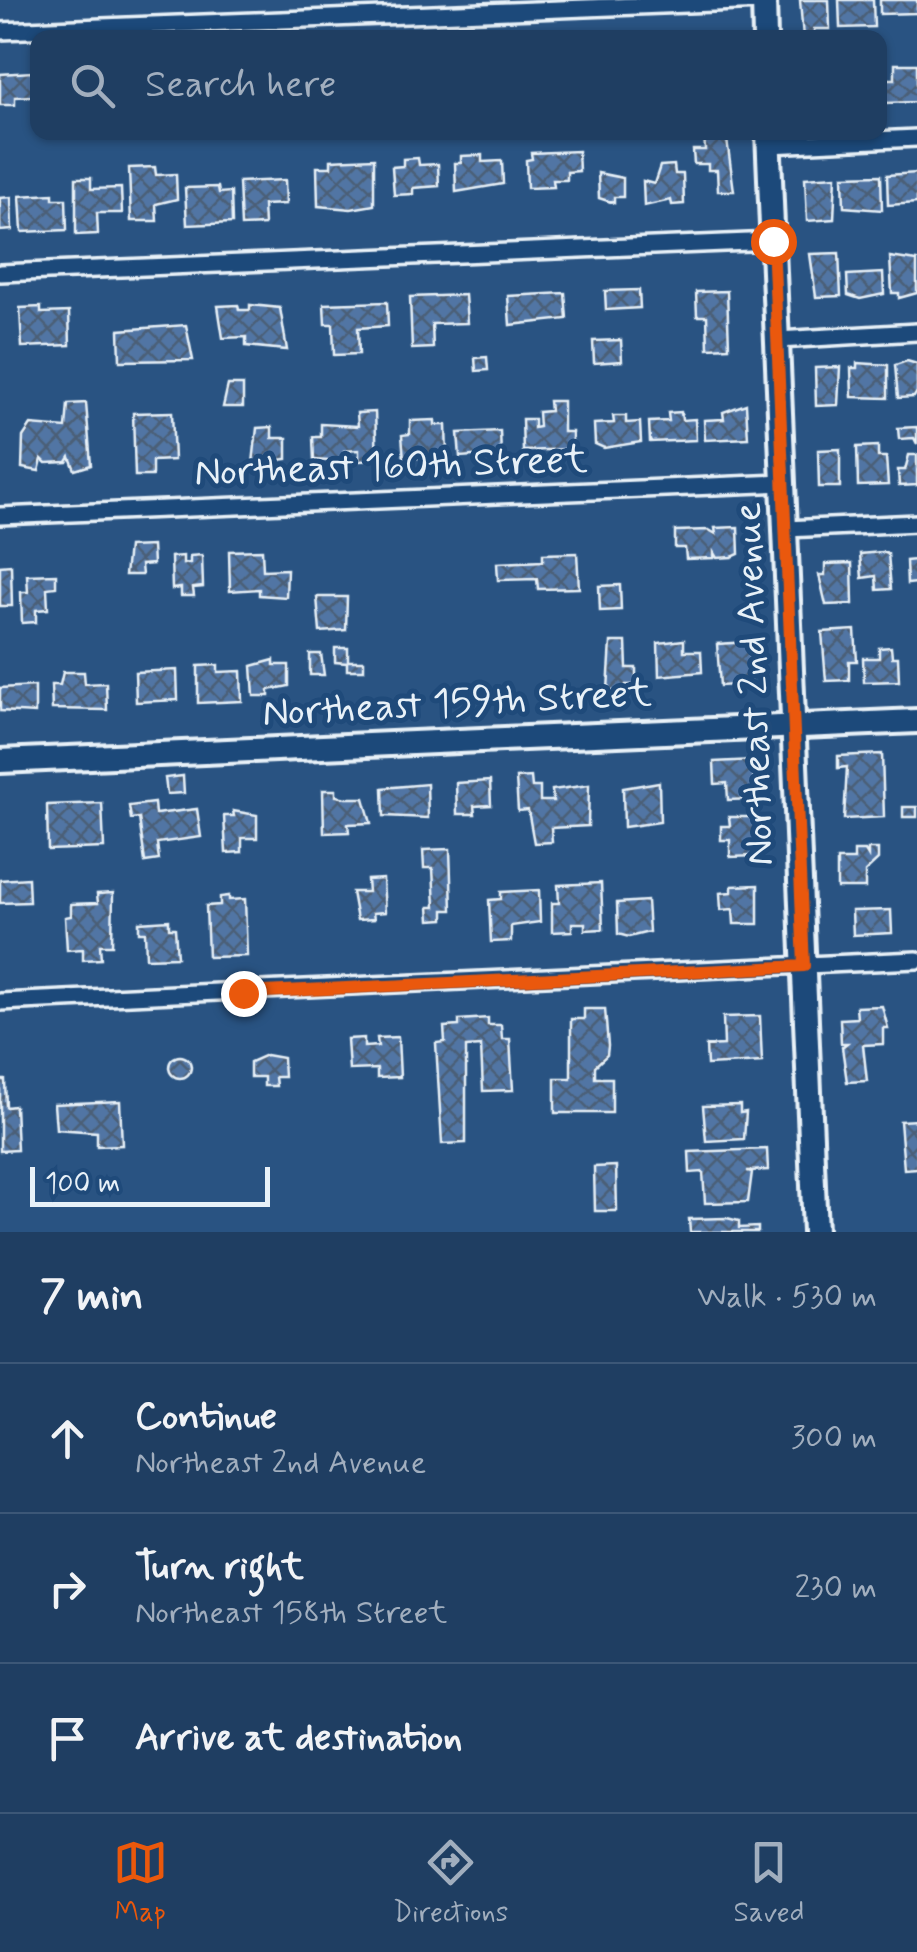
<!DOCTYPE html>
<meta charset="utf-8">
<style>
:root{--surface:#1f3e62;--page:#274568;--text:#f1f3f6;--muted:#a1aebe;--line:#3c5777;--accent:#ea580c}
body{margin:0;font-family:Mynerve,sans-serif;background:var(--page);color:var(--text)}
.scale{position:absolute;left:30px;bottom:25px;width:240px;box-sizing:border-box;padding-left:10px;border:5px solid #e8f1f8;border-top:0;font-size:28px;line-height:35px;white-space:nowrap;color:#e8f1f8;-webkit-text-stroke:8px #1f4a7a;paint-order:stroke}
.stop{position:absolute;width:30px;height:30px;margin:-22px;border:8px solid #ea580c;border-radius:50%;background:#fff}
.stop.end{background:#ea580c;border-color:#fff;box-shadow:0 2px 10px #0008}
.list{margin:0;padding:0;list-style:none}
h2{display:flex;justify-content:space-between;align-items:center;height:130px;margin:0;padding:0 40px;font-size:42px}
h2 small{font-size:32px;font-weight:400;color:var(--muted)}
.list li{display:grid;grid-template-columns:65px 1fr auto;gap:30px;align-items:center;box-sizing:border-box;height:150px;padding:0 40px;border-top:2px solid var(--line)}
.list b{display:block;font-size:38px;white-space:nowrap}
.list p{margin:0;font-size:32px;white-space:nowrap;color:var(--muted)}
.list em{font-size:32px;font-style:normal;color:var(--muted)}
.icon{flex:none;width:55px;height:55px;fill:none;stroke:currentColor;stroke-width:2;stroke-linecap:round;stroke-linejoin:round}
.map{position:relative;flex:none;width:917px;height:1232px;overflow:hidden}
.search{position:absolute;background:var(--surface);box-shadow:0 2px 8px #0004;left:30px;right:30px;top:30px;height:110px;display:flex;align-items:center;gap:25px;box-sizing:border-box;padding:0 35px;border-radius:20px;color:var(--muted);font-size:38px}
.sheet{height:580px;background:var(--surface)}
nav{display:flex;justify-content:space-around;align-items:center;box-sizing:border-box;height:140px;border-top:2px solid var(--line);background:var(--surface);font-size:28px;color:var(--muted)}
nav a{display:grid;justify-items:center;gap:5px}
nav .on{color:var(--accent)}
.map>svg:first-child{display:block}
</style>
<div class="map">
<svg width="917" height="1232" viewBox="0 0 917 1232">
<defs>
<pattern id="building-cross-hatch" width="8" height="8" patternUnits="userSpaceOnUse" patternTransform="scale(2.5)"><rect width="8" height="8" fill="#5175a4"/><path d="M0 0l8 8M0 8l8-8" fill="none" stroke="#4c5e77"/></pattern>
</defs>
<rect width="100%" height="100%" fill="#295382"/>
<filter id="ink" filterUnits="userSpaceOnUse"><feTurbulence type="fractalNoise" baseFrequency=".01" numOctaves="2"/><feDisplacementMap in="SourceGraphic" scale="20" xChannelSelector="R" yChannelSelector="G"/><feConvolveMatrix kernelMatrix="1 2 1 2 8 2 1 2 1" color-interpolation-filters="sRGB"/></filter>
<g filter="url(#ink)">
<g fill="url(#building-cross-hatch)" stroke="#e8f1f8" stroke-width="2.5">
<path d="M 800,0 L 829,0 L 830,29 L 814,29 L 815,37 L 803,38 Z"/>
<path d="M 839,0 L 873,0 L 874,27 L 840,28 Z"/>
<path d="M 880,0 L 917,0 L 917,13 L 880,14 Z"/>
<path d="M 895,64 L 917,64 L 917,102 L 884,103 L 883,79 L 895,79 Z"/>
<path d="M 32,72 L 33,96 L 15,97 L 15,105 L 0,105 L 0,74 Z"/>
<path d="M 704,132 L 726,132 L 734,191 L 718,191 L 717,170 L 708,170 L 708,164 L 694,164 L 693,150 L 705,150 Z"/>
<path d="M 578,151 L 579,171 L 567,172 L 567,180 L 553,180 L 554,187 L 527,188 L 526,160 L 532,159 L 531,153 Z"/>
<path d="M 482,155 L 482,162 L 502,161 L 503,184 L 456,192 L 455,163 L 461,163 L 461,156 Z"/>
<path d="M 374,158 L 374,205 L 351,209 L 318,206 L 317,167 L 331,167 L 331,160 Z"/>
<path d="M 418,158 L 419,165 L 438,164 L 439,186 L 413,188 L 413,194 L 394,195 L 392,167 L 403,166 L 403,159 Z"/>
<path d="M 674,165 L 675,174 L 683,174 L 684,204 L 672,205 L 671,200 L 644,206 L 643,181 L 654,184 L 660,166 Z"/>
<path d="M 155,167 L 156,175 L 176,174 L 177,199 L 156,204 L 157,221 L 131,221 L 129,168 Z"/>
<path d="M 598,173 L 623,178 L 623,197 L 614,197 L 614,203 L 599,198 Z"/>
<path d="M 917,173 L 917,203 L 888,205 L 887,175 Z"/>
<path d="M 881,175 L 882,210 L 844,207 L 843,176 Z"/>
<path d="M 836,176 L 834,219 L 807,221 L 805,178 Z"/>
<path d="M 76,178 L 91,178 L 91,189 L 121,188 L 122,213 L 97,213 L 98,234 L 76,235 Z"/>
<path d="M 285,180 L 286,204 L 263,205 L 264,225 L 241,226 L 239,182 Z"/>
<path d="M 218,187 L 219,193 L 231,192 L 232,223 L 187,225 L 185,188 Z"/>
<path d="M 53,194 L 53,199 L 66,199 L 67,230 L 22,232 L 20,196 Z"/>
<path d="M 11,197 L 12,230 L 0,231 L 0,198 Z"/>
<path d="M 839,253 L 841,296 L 816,297 L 810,254 Z"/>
<path d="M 890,257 L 917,261 L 917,293 L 899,298 L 899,293 L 892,293 Z"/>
<path d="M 883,273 L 884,294 L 860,299 L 848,295 L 847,275 Z"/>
<path d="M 639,290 L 640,308 L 606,310 L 605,291 Z"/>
<path d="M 727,291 L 729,347 L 708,348 L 707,316 L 697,316 L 696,292 Z"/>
<path d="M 565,293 L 567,319 L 510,325 L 508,296 Z"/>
<path d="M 465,295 L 467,323 L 432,324 L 433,348 L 412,349 L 410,297 Z"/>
<path d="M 387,302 L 388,326 L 358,328 L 359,354 L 334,355 L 333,324 L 325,324 L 324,304 Z"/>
<path d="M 238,305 L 239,310 L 250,310 L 250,305 L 280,308 L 287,350 L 246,346 L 246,337 L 223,338 L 218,306 Z"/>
<path d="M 41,307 L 41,313 L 69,312 L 70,345 L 22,347 L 20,308 Z"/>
<path d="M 186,325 L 193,360 L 120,361 L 119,330 Z"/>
<path d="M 621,340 L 622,361 L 594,363 L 593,341 Z"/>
<path d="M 487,357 L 488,370 L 476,371 L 475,358 Z"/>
<path d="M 907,361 L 917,364 L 917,392 L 914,397 L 898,398 L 895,365 Z"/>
<path d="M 857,363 L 888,365 L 888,398 L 852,397 L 851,368 L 857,368 Z"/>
<path d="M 840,367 L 838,405 L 816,406 L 815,368 Z"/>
<path d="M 228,385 L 243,385 L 243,407 L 223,407 Z"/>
<path d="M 549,401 L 563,401 L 563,432 L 572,432 L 572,449 L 523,451 L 522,419 L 534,419 L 534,428 L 539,427 L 538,412 L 550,411 Z"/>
<path d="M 86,403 L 91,465 L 75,470 L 70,457 L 67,462 L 46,463 L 42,459 L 39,471 L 22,468 L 23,437 L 31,425 L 66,428 L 68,404 Z"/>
<path d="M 746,404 L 748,438 L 705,440 L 704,420 L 724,419 L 723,412 Z"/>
<path d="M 172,412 L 174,460 L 152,461 L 152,476 L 135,476 L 133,413 Z"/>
<path d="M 375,412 L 377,460 L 359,461 L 359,450 L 344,451 L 344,462 L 314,460 L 313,437 L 321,437 L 321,424 L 358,426 L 357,413 Z"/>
<path d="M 681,412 L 682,420 L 695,419 L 696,440 L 650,442 L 649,422 L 669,421 L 668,413 Z"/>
<path d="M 613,416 L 626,416 L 626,423 L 640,422 L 641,442 L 604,448 L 595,444 L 594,424 L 614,423 Z"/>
<path d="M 435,420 L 435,425 L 446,425 L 447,456 L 404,459 L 402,435 L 410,434 L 410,421 Z"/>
<path d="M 272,427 L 272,438 L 287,438 L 287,459 L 253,463 L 257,428 Z"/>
<path d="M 917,427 L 917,444 L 914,438 L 899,439 L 898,428 Z"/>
<path d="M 500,431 L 501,454 L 460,457 L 458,433 Z"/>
<path d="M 878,446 L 878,457 L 886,457 L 888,485 L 858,486 L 857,447 Z"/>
<path d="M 840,449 L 840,487 L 819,487 L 818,450 Z"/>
<path d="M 909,455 L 917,455 L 917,485 L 899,486 L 898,470 L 905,470 Z"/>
<path d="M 738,527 L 739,554 L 732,557 L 717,558 L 714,553 L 714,558 L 686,559 L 685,548 L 675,548 L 675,531 L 709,530 L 716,534 L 715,528 Z"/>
<path d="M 152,546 L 153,564 L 141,565 L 142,575 L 125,575 L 128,547 Z"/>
<path d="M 262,550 L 263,570 L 287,569 L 286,597 L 259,595 L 259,589 L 230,591 L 229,551 Z"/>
<path d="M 882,552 L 888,554 L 891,589 L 877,590 L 876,576 L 862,578 L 860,554 Z"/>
<path d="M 577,553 L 579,588 L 538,589 L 537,579 L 498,580 L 497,563 L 543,561 L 543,554 Z"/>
<path d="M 202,555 L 203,587 L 193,588 L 194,596 L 181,596 L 181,588 L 172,589 L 171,557 L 183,556 L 183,564 L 190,563 L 190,556 Z"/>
<path d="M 915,555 L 917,583 L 907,584 L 906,561 L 916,560 Z"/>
<path d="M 852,563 L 853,604 L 826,605 L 819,575 L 825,575 L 825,564 Z"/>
<path d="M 11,565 L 12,606 L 0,606 L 0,566 Z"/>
<path d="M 56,574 L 56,587 L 47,588 L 48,609 L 36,610 L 36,622 L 22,623 L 21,592 L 28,592 L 27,575 Z"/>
<path d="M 620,585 L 621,610 L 600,611 L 599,586 Z"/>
<path d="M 317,597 L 347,597 L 346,630 L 320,632 Z"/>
<path d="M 855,630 L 857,661 L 849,661 L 849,680 L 826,681 L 822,632 Z"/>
<path d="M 684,640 L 684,651 L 701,651 L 702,672 L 659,676 L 658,643 Z"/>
<path d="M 611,642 L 626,642 L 627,668 L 636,668 L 636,685 L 626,685 L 626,694 L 608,690 Z"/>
<path d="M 749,642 L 751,684 L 720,686 L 717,644 Z"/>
<path d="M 891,647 L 892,657 L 898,657 L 899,681 L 864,682 L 863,658 L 879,658 L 879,648 Z"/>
<path d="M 335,648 L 348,648 L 348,661 L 364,661 L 364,670 L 347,670 L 347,663 L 335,662 Z"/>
<path d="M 310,654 L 321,654 L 324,675 L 310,675 Z"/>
<path d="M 274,660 L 274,665 L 289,665 L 289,686 L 269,690 L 269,696 L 254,696 L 252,666 Z"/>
<path d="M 218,665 L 218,672 L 241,671 L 242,701 L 198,703 L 198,666 Z"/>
<path d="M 177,670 L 178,700 L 136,702 L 135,672 Z"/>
<path d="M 63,672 L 84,672 L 85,684 L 106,683 L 107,710 L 52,709 L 51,685 L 60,685 Z"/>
<path d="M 35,686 L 35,713 L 0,711 L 0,688 Z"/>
<path d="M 882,754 L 884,817 L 844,819 L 847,767 L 838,768 L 838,756 Z"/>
<path d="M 754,760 L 753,799 L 728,800 L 727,783 L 715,784 L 714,762 Z"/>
<path d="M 183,776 L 184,793 L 167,794 L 165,778 Z"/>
<path d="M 531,777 L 532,787 L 540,787 L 540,801 L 553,801 L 552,790 L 589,785 L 588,826 L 551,828 L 552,842 L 534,843 L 528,810 L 518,811 L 516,778 Z"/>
<path d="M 490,781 L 491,805 L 474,806 L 475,814 L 457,814 L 456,783 Z"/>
<path d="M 659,782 L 660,822 L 624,827 L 623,788 Z"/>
<path d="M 427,784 L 428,818 L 384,816 L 383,788 Z"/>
<path d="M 323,790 L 336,790 L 336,796 L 347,798 L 364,798 L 371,823 L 348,824 L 349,832 L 324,833 Z"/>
<path d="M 102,803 L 104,848 L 48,850 L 47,805 Z"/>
<path d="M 154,803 L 155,814 L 197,809 L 201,837 L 157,843 L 159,860 L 145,862 L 139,818 L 131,819 L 129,806 Z"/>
<rect x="903" y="807" width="14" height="10"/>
<path d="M 233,811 L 257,815 L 257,838 L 242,838 L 242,852 L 226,853 L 224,816 L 234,816 Z"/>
<path d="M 729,817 L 757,817 L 756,856 L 730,857 L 730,840 L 721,840 L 721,826 L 730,826 Z"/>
<path d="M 450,849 L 452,910 L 444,910 L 444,919 L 430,920 L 429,907 L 435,907 L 433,868 L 424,868 L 423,850 Z"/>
<path d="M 868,849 L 878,849 L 878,860 L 865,872 L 865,888 L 837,888 L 837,860 L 854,860 L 854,851 L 865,851 L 868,856 Z"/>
<path d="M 28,878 L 29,902 L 0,903 L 0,880 Z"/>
<path d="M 383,879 L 385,912 L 373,913 L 374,919 L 357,920 L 352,892 L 368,892 L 367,880 Z"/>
<path d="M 601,883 L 603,929 L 585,930 L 585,923 L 572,923 L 572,931 L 552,932 L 552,903 L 559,903 L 558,885 Z"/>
<path d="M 758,885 L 758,924 L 734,924 L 733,909 L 721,910 L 720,893 L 732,892 L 732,886 Z"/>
<path d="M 539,890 L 540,922 L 511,926 L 511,941 L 491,942 L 489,900 L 501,899 L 501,892 Z"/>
<path d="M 113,893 L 112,945 L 100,945 L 101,959 L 83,960 L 83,949 L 67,950 L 65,917 L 71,916 L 71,904 L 98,903 L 97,894 Z"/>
<path d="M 229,896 L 229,900 L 245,899 L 247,956 L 208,957 L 206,906 L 220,905 L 220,897 Z"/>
<path d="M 647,901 L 649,932 L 629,937 L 618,934 L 617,903 Z"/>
<path d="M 891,910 L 892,933 L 853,935 L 852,911 Z"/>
<path d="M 169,920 L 169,928 L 175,928 L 177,957 L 146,958 L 145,932 L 139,932 L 139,922 Z"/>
<path d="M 882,1006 L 888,1028 L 883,1028 L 883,1044 L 863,1045 L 867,1081 L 847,1082 L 842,1047 L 847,1043 L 841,1043 L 840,1019 L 857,1018 L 856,1007 Z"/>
<path d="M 584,1009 L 605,1009 L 608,1046 L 607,1055 L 595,1066 L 595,1078 L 612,1078 L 612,1113 L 555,1113 L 555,1078 L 571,1078 L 571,1019 L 584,1019 Z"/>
<path d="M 760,1016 L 762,1062 L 707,1065 L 706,1046 L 724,1045 L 723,1017 Z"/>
<path d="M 488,1018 L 488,1025 L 501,1025 L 502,1039 L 510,1039 L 513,1090 L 483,1091 L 481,1046 L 466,1047 L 466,1143 L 442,1144 L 436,1043 L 445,1042 L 444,1027 L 459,1026 L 459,1020 Z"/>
<path d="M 398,1037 L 400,1077 L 377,1078 L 377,1069 L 349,1070 L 347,1039 L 364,1038 L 364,1047 L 378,1046 L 377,1038 Z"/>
<path d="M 266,1055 L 283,1058 L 284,1077 L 275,1077 L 276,1086 L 264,1086 L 264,1077 L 250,1077 L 250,1062 Z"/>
<circle cx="180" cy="1067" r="11"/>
<path d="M 0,1080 L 5,1080 L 6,1107 L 15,1106 L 17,1150 L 0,1151 Z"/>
<path d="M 120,1101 L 122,1145 L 97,1146 L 97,1132 L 56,1129 L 54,1104 Z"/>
<path d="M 740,1105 L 740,1113 L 746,1112 L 744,1139 L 706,1141 L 703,1106 Z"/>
<path d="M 917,1120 L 917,1168 L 904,1169 L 900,1121 Z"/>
<path d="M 767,1149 L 768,1170 L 747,1171 L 752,1172 L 748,1202 L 705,1203 L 703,1172 L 690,1173 L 689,1152 Z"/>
<path d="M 616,1166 L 617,1211 L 595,1211 L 594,1167 Z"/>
<path d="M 727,1218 L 739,1221 L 739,1228 L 758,1227 L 758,1232 L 690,1232 L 689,1219 Z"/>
</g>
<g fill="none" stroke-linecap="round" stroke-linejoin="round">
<g stroke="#e8f1f8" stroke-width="22">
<g id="street">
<path d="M 0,31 L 764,1"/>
<path d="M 769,145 L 917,138"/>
<path d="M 0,273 L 773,241"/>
<path d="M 778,340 L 917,332"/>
<path d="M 0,516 L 784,483"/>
<path d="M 786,529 L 917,523"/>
<path d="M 0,1002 L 917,960"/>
</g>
</g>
<g stroke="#e8f1f8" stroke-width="30">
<g id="secondary">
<path d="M 764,0 L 765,38"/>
<path d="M 768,132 L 815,1232"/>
<path d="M 0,761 L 917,721"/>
</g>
</g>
<use href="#street" stroke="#1f4a7a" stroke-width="15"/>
<use href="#secondary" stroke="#1f4a7a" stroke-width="22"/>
</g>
</g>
<g fill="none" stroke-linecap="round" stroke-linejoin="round" filter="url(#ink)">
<path stroke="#ea580c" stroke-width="12" d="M 243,993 L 804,966 L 773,241"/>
</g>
<g text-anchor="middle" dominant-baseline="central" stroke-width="10" stroke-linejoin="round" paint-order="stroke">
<g font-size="40" fill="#e8f1f8" stroke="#1f4a7a">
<text transform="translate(391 467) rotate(-2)">Northeast 160th Street</text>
<text transform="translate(755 684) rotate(-92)">Northeast 2nd Avenue</text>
<text transform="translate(457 704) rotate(-3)">Northeast 159th Street</text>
</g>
</g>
</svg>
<div class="scale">100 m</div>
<div class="stop" style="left:773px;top:241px"></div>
<div class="stop end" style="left:243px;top:993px"></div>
<div class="search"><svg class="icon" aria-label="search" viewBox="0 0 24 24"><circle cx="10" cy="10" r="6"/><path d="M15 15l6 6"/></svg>Search here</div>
</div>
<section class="sheet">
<h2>7 min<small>Walk · 530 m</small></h2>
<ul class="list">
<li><svg class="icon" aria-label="ahead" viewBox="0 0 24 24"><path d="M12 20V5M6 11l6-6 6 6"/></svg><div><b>Continue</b><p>Northeast 2nd Avenue</p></div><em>300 m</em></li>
<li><svg class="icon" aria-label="right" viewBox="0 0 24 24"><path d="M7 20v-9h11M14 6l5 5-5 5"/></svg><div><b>Turn right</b><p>Northeast 158th Street</p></div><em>230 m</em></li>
<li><svg class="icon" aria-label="arrive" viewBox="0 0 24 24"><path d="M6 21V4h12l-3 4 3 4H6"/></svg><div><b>Arrive at destination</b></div></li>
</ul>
</section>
<nav>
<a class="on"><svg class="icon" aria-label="map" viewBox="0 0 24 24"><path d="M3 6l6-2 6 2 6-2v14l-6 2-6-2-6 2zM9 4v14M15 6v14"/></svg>Map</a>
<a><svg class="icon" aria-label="directions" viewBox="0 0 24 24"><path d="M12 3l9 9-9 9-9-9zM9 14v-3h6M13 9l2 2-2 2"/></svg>Directions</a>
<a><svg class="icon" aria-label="saved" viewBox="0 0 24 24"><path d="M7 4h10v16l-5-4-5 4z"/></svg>Saved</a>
</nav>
